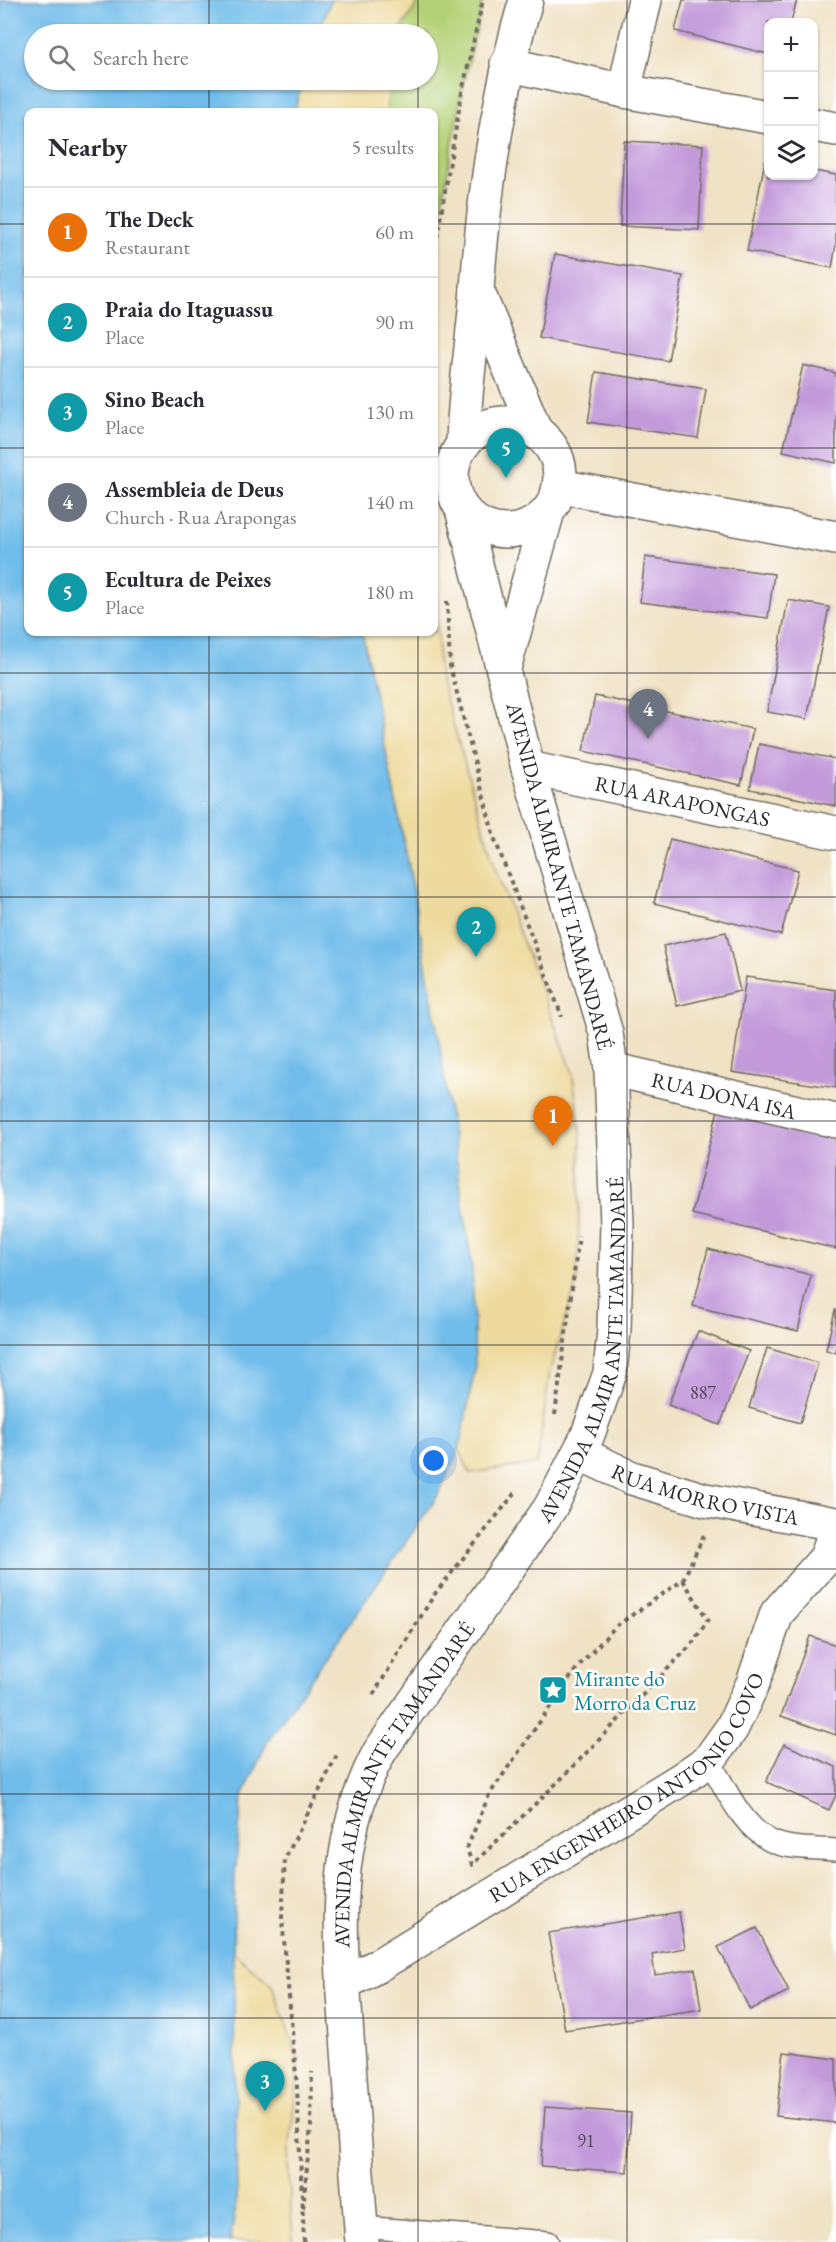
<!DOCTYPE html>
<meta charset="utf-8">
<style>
:root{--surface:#fff;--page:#f2f2f3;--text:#2b2b33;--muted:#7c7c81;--line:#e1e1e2;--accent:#0b8043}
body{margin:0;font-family:"EB Garamond",serif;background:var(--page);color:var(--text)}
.controls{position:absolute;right:18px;top:18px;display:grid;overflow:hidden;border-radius:12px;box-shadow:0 2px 4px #0004}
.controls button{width:54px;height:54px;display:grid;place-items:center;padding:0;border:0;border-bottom:2px solid var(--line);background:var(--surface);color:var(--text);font:30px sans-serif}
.you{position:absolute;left:434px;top:1461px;width:21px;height:21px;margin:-15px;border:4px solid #fff;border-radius:50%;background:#1a73e8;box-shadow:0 0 0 9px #1a73e833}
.badge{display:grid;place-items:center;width:39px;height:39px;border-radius:50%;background:var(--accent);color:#fff;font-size:20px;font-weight:700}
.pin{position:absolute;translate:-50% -50px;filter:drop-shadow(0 2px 3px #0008)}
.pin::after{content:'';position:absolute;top:32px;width:21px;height:18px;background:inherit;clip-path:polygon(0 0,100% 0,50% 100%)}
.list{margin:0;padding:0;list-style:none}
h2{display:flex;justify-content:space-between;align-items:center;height:78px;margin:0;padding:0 24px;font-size:26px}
h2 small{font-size:20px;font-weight:400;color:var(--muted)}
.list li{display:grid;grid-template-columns:39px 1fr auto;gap:18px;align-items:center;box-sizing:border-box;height:90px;padding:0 24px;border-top:2px solid var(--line)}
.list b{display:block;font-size:22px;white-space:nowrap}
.list p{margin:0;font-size:20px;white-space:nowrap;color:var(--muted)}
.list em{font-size:20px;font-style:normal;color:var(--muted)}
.icon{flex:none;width:33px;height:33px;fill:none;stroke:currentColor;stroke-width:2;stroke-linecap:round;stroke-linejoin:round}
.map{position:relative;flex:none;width:836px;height:2242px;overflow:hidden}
.search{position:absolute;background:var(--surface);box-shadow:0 2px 4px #0004;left:24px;top:24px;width:414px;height:66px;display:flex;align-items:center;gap:15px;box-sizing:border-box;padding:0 21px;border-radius:33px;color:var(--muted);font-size:22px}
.panel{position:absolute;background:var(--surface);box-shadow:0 2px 4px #0004;left:24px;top:108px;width:414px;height:528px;border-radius:12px}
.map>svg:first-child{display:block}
</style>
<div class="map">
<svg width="836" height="2242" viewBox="0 0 836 2242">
<rect width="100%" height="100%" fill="#fff"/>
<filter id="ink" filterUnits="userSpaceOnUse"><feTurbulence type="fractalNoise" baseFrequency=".0167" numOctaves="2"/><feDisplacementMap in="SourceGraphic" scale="12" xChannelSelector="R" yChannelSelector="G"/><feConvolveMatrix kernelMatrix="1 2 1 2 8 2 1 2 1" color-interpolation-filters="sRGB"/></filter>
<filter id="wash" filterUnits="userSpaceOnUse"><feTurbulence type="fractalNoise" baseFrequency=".008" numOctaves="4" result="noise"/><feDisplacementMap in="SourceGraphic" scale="24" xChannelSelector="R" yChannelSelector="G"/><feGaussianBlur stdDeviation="1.35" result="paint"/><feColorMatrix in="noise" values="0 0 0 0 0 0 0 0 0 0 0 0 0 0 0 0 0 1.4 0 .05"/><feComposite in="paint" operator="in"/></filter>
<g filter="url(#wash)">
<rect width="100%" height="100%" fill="#f0e2c5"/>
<path fill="#b4d076" stroke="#707e50" stroke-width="1.5" d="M 420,0 L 483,0 L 462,92 L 435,241 L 434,112 L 386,112 L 390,80 L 428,80 L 428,34 L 397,34 Z"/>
<g fill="#eeda9e" stroke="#8c8264" stroke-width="1.5">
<path d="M 331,0 L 420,0 L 397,34 L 318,34 Z"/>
<path d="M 303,80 L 390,80 L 386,112 L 294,112 Z"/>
<path d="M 434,522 L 439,675 L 496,871 L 572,1070 L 581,1135 L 577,1281 L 550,1371 L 537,1464 L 470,1473 L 459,1449 L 475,1369 L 472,1267 L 439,1041 L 410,873 L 362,632 L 434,632 Z"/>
<path d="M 233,1952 L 272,1985 L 299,2061 L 288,2162 L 293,2242 L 230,2242 L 237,2198 Z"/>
</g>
<path fill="#70bcea" stroke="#4e748a" stroke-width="1.5" d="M 0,0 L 331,0 L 318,34 L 34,34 L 34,80 L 303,80 L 294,112 L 28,112 L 28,632 L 362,632 L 410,873 L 439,1041 L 472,1267 L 475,1369 L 459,1449 L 437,1497 L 267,1742 L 242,1798 L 235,1875 L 233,1952 L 237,2198 L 230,2242 L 0,2242 Z"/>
<g id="blocks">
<g fill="#c29ada">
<path d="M 683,0 L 797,0 L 791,22 L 768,22 L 768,54 L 675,31 Z"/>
<path d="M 624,141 L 703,145 L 699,230 L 620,226 Z"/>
<path d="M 765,161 L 768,162 L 768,176 L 814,176 L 814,171 L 836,175 L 836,245 L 832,268 L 747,251 Z"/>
<path d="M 555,254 L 683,276 L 668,361 L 539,338 Z"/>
<path d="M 803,365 L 836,373 L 836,463 L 783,451 Z"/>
<path d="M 596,372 L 706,389 L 698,438 L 588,422 Z"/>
<path d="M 645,557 L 774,574 L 768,618 L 640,602 Z"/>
<path d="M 788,600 L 829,607 L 807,719 L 767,712 Z"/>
<path d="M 595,696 L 753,729 L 741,785 L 583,751 Z"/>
<path d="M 759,744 L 836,759 L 836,806 L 750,789 Z"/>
<path d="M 670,839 L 798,870 L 781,935 L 654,903 Z"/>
<path d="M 726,932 L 740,991 L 677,1006 L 663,946 Z"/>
<path d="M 746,977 L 836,990 L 836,1088 L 732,1072 Z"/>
<path d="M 719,1106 L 836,1135 L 836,1249 L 692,1214 Z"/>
<path d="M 708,1249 L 811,1275 L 798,1331 L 693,1306 Z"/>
<path d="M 835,1310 L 836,1310 L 836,1353 L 826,1350 Z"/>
<path d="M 698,1331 L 749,1351 L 720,1425 L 668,1405 Z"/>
<path d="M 767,1348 L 818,1363 L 800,1423 L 749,1408 Z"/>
<path d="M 810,1636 L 836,1645 L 836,1735 L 781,1716 Z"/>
<path d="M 784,1744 L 836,1767 L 836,1795 L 829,1810 L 766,1782 Z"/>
<path d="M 679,1912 L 685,1948 L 652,1954 L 655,1975 L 695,1969 L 701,2009 L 565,2030 L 548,1933 Z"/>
<path d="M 757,1928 L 789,1991 L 750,2010 L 718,1947 Z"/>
<path d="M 784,2052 L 836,2059 L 836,2123 L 776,2116 Z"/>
<path d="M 545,2107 L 631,2113 L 627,2172 L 541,2166 Z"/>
</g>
</g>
</g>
<g filter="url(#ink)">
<use href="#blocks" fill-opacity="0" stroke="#706b61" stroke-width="1.5"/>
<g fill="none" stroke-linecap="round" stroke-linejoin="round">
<g stroke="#706b61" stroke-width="24">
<g id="lane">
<path d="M 709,1760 C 725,1787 741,1826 771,1841 C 789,1850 816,1848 836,1850"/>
<path d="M 361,2227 L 548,2242"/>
</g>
</g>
<g stroke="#706b61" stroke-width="36">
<g id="street">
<path d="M 507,64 L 624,91 L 768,117"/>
<path d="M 624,91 L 645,0"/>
<path d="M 814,125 L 836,129"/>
<path d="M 559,486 L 836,538"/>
<path id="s1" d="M 528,768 L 836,833"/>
<path id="s2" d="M 611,1069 L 836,1121"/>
<path id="s3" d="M 579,1453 L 632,1478 L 705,1500 L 836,1524"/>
<path id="s4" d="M 343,1984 L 377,1966 L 680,1780 L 709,1760 L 732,1728 L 753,1683 L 777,1613 L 826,1558 L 836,1528"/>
</g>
</g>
<g stroke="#706b61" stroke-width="36">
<g id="secondary">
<path d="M 477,290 L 536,432"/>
<circle cx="506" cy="477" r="54"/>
<path d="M 463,444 C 464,392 473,341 477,289 C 484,191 498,94 526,0"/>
<path d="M 505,665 L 548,511"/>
<path id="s5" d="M 362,2242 C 357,2178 353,2114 348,2050 C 341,1946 328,1846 380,1751 L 550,1508 L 587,1437 L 610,1373 L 614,1330 L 617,1224 L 611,1069 L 606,1033 L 528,768 L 462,509"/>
</g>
</g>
<g stroke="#706b61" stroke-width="4" stroke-dasharray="4.5 4.5" stroke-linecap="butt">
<path d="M 434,255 L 462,92 L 483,0"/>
<path d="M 447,601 L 450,666 L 494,837 L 562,1017"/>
<path d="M 555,1415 L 579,1236"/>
<path d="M 683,1580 L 708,1620 L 691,1645 L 562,1778 L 472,1865 L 467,1848 L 489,1795 L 577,1668 L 616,1626 Z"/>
<path d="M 683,1580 L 704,1535"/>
<path d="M 373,1695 L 434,1595 L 515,1493"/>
<path d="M 303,2208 L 311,2126 L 312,2072"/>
<path d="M 304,2242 L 297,2087 L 282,1918 L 285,1859 L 337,1755"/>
</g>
<use href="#lane" stroke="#fff" stroke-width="21"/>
<use href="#street" stroke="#fff" stroke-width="33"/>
<use href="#secondary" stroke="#fff" stroke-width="33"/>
</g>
</g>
<path fill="none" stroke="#2b2b2b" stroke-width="1.5" stroke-opacity="0.55" d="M 209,0 L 209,34M 418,0 L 418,34M 627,0 L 627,2242M 209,80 L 209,112M 418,80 L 418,112M 0,224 L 28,224M 434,224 L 836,224M 0,448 L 28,448M 434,448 L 836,448M 209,632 L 209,2242M 418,632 L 418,2242M 0,673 L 836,673M 0,897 L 836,897M 0,1121 L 836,1121M 0,1345 L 836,1345M 0,1569 L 836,1569M 0,1794 L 836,1794M 0,2018 L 836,2018"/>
<defs>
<g id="sight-square" transform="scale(1.5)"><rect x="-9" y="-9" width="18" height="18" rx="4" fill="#0f9aa8" stroke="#fff"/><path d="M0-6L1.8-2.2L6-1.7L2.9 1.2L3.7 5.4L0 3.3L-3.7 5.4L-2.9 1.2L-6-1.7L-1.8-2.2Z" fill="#fff"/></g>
</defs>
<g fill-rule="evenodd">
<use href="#sight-square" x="553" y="1690"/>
</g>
<g text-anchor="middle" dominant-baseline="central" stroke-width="5" stroke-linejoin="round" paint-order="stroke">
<g font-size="18" fill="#514757">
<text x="703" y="1392">887</text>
<text x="586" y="2140">91</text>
</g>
<g font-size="21" fill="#2b2b2b" stroke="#fff">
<text stroke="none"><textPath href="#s1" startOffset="158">RUA ARAPONGAS</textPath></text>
<text transform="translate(560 876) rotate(75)">AVENIDA ALMIRANTE TAMANDARÉ</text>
<text stroke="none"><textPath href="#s2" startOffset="116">RUA DONA ISA</textPath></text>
<text stroke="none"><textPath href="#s5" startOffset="960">AVENIDA ALMIRANTE TAMANDARÉ</textPath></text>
<text stroke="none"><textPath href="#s3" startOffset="134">RUA MORRO VISTA</textPath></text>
<text stroke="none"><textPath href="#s4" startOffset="350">RUA ENGENHEIRO ANTONIO COVO</textPath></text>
<text stroke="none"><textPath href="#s5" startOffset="474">AVENIDA ALMIRANTE TAMANDARÉ</textPath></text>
</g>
<g font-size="21" fill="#0d838f" stroke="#fff" text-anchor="start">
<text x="574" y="1678">Mirante do<tspan x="574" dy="24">Morro da Cruz</tspan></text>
</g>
</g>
</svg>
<div class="controls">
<button>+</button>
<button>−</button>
<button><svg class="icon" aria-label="layers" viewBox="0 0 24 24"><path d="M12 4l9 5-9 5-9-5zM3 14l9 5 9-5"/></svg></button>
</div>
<div class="you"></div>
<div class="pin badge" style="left:553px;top:1146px;background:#e8710a">1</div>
<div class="pin badge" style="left:476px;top:957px;background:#0f9aa8">2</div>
<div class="pin badge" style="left:265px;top:2111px;background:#0f9aa8">3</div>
<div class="pin badge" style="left:648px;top:739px;background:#6b7280">4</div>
<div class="pin badge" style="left:506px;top:478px;background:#0f9aa8">5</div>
<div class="search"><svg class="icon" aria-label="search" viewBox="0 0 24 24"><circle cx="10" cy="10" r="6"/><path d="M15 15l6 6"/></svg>Search here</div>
<section class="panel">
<h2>Nearby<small>5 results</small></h2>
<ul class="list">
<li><span class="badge" style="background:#e8710a">1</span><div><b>The Deck</b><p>Restaurant</p></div><em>60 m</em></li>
<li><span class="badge" style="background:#0f9aa8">2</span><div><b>Praia do Itaguassu</b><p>Place</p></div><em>90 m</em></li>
<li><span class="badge" style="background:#0f9aa8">3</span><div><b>Sino Beach</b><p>Place</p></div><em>130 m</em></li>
<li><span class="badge" style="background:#6b7280">4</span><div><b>Assembleia de Deus</b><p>Church · Rua Arapongas</p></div><em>140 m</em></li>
<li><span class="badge" style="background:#0f9aa8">5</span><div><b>Ecultura de Peixes</b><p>Place</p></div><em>180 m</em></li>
</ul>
</section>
</div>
